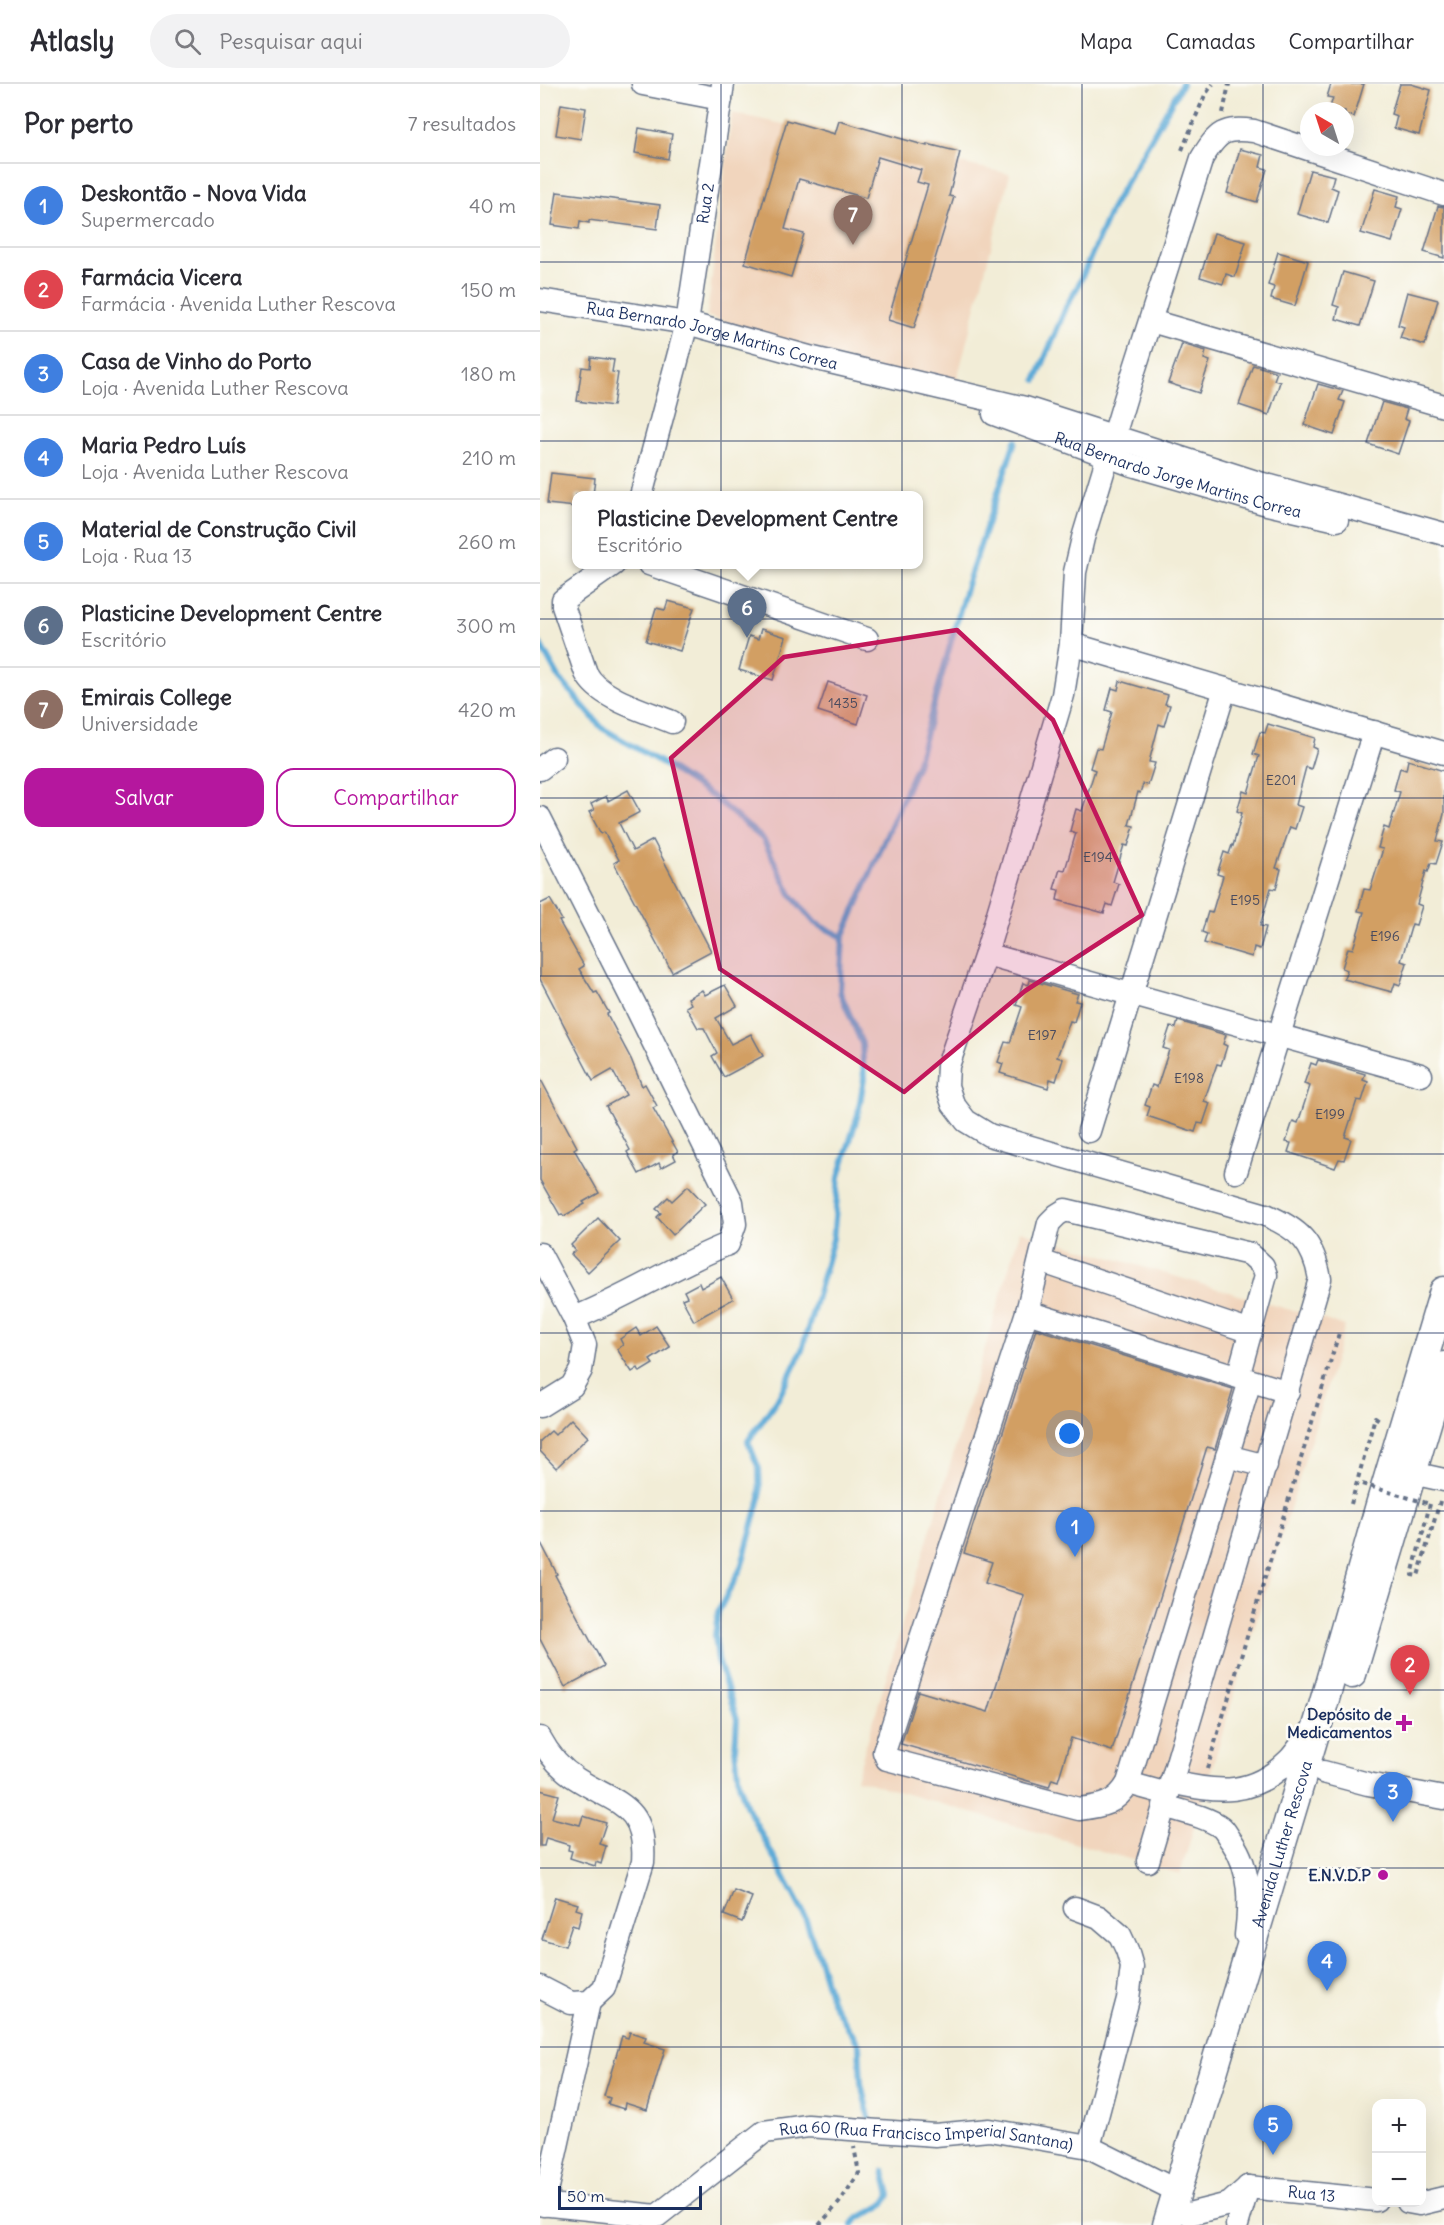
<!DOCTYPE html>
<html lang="pt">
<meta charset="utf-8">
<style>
:root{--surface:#fff;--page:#f2f2f3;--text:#2b2b33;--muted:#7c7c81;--line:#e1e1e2;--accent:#b5179e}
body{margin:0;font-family:Delius,sans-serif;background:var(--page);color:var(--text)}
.controls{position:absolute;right:18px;bottom:18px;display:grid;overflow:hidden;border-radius:12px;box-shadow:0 6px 24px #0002}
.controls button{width:54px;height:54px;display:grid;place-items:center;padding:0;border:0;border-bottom:2px solid var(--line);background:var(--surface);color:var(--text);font:30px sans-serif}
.compass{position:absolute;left:760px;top:18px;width:54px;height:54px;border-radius:50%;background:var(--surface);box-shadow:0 6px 24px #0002;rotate:321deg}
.scale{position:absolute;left:18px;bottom:15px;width:144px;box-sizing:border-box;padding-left:6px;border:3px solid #1b2f5e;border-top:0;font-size:16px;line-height:21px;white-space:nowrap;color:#1b2f5e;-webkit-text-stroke:4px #fdfcf7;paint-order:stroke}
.you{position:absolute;left:530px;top:1350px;width:21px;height:21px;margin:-15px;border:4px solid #fff;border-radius:50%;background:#1a73e8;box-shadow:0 0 0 9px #1a73e833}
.badge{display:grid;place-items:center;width:39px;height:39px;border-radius:50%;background:var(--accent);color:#fff;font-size:20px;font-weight:700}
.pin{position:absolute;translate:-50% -50px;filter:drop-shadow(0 2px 3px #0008)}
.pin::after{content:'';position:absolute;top:32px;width:21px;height:18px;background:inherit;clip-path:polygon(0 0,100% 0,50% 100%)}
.popup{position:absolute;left:32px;top:407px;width:351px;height:78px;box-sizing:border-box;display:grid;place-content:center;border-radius:12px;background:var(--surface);filter:drop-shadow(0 2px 4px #0005);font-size:20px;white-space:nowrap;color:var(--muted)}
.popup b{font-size:22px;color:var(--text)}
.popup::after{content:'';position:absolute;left:50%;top:100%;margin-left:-12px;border:12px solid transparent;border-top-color:var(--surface)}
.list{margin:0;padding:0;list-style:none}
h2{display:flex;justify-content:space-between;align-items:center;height:78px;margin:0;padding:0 24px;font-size:26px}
h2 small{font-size:20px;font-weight:400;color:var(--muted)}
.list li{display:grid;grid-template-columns:39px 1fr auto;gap:18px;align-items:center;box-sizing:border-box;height:84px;padding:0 24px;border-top:2px solid var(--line)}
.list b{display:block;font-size:22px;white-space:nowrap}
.list p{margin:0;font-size:20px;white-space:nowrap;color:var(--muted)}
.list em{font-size:20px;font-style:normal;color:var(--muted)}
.actions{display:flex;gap:12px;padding:18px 24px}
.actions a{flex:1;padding:14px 0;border:2px solid var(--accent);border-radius:18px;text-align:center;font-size:21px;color:var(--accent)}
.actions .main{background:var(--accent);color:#fff}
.icon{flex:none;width:33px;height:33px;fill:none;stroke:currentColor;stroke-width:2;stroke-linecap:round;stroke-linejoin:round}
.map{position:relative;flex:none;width:904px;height:2141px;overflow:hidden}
header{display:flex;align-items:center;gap:36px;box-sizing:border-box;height:84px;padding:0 30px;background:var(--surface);border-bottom:2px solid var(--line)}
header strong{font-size:28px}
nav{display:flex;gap:33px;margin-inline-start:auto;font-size:21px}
.search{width:420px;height:54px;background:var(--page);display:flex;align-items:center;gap:15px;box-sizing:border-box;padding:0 21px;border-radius:33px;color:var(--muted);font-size:22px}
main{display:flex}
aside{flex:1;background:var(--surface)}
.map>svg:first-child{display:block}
</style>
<header>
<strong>Atlasly</strong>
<div class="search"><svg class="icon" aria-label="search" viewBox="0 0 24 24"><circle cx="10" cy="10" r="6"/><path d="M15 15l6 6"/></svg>Pesquisar aqui</div>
<nav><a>Mapa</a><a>Camadas</a><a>Compartilhar</a></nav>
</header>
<main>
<aside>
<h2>Por perto<small>7 resultados</small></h2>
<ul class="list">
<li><span class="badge" style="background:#3f7fe0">1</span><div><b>Deskontão - Nova Vida</b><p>Supermercado</p></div><em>40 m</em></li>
<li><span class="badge" style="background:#e0444e">2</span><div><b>Farmácia Vicera</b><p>Farmácia · Avenida Luther Rescova</p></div><em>150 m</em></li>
<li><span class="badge" style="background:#3f7fe0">3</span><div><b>Casa de Vinho do Porto</b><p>Loja · Avenida Luther Rescova</p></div><em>180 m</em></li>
<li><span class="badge" style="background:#3f7fe0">4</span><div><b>Maria Pedro Luís</b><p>Loja · Avenida Luther Rescova</p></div><em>210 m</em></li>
<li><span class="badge" style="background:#3f7fe0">5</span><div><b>Material de Construção Civil</b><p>Loja · Rua 13</p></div><em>260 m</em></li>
<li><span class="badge" style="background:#5c6f8a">6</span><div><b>Plasticine Development Centre</b><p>Escritório</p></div><em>300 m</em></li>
<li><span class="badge" style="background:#8d6e63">7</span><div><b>Emirais College</b><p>Universidade</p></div><em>420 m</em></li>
</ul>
<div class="actions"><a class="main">Salvar</a><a>Compartilhar</a></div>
</aside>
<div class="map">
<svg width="904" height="2141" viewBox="0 0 904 2141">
<rect width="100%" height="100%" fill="#fdfcf7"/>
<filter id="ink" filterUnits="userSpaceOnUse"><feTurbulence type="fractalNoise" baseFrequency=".0167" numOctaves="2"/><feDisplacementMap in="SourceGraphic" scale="12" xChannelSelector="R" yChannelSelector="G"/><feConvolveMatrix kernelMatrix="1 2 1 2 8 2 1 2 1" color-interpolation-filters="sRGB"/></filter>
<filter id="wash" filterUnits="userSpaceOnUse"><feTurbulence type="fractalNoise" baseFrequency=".008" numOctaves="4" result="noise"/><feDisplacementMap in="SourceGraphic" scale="24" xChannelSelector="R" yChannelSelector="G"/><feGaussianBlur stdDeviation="1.35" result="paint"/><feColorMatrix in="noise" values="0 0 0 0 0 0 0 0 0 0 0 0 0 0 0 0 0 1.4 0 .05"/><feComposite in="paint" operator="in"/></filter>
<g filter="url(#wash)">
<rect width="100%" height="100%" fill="#f2edd7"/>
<g fill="#f1d5bd">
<path d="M 192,29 L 470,90 L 413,311 L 167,232 Z"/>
<path d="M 480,1147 L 805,1242 L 640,1790 L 316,1695 Z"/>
</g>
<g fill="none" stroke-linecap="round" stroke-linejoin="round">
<g stroke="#5daad7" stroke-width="6">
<path d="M 496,296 L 527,221 L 538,202 L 572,123 L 642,0"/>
<path d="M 0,560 L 19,594 L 62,644 L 120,678 L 173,713 L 223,755 L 252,812 L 275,839 L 303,853"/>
<path d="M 331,2042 L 321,1999 L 319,1961 L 291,1916 L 278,1871 L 263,1828 L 207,1723 L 199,1699 L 195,1665 L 197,1635 L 178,1576 L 175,1552 L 178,1528 L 201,1484 L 220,1414 L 219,1385 L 208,1357 L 239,1313 L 262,1266 L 293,1155 L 299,1093 L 318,1030 L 324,995 L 322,960 L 300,908 L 303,853 L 377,681 L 426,504 L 475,357"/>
<path d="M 312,2141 C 322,2126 340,2131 350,2111 L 344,2087"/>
</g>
</g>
<g id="blocks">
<g fill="#d29f63">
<path d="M 791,0 L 824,0 L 814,33 L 805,30 L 805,27 L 789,26 L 793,14 L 787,13 Z"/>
<path d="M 860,0 L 871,0 L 891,6 L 879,51 L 854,44 L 857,32 L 851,30 Z"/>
<path d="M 21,20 L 46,24 L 41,55 L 16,51 Z"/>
<path d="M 247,36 L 295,50 L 299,37 L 387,62 L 387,60 L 420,68 L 409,112 L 414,113 L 374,244 L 348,236 L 388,101 L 377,98 L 381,86 L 338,73 L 326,114 L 259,95 L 245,145 L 264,150 L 251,193 L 205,179 Z"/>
<path d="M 99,44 L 132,50 L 128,75 L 95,69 Z"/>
<path d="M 700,65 L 723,71 L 720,83 L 727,85 L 717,118 L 687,109 Z"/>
<path d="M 770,86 L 794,92 L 791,103 L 798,106 L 788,139 L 757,130 Z"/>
<path d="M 835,105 L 859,112 L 856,123 L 862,125 L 852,158 L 821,149 Z"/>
<path d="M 17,108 L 120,121 L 117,145 L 49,136 L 49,139 L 40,137 L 39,145 L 12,141 Z"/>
<path d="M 898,122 L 904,123 L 904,174 L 884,168 Z"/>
<path d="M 674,149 L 706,158 L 695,193 L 686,190 L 683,200 L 660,193 Z"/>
<path d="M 738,168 L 768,177 L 755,222 L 731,215 L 734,203 L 728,201 Z"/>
<path d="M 803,188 L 834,197 L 820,242 L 796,235 L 799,223 L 793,221 Z"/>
<path d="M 867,208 L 898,216 L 885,261 L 860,254 L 864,243 L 858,241 Z"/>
<path d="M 642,260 L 666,267 L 664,275 L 670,277 L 659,309 L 628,299 Z"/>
<path d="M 51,273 L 74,276 L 72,288 L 78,289 L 73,322 L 37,317 L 42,283 L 50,284 Z"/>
<path d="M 713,281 L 737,288 L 734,296 L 740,298 L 729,331 L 699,321 Z"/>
<path d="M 778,300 L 803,307 L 799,316 L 805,318 L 794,351 L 764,341 Z"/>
<path d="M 842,318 L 867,325 L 864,335 L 869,337 L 858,370 L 828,360 Z"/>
<path d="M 11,389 L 55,394 L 53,411 L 36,411 L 36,423 L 7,420 Z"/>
<path d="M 128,517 L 154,524 L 140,567 L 106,557 L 116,524 L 125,526 Z"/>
<path d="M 221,545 L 246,553 L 233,596 L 199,586 L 209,552 L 218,555 Z"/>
<path d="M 580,597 L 628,611 L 625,620 L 630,621 L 624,642 L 619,640 L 609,678 L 615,679 L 608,701 L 603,700 L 600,709 L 598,708 L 589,741 L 594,742 L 588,762 L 584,761 L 573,798 L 579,800 L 572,822 L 567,820 L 564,829 L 517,816 L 519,806 L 514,805 L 520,785 L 525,786 L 536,749 L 530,747 L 536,725 L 542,727 L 555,686 L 550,684 L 556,664 L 561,665 L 572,628 L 566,626 L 572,604 L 578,606 Z"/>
<path d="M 288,598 L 327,611 L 318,640 L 278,627 Z"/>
<path d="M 728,640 L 775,654 L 773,663 L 777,665 L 771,685 L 766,683 L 756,721 L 762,723 L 755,745 L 750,743 L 736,784 L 741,785 L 736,805 L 731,804 L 720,842 L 726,843 L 720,865 L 714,863 L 712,873 L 664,859 L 667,850 L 662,848 L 668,828 L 672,829 L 683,792 L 677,790 L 684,768 L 689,770 L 692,761 L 693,762 L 702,729 L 697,727 L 703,707 L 708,709 L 719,672 L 713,670 L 720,648 L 725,649 Z"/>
<path d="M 868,676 L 904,687 L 904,730 L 897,757 L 903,758 L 896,780 L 891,779 L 888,788 L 886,787 L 877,820 L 882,822 L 876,841 L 872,840 L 861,877 L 867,879 L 860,901 L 855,899 L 852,908 L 804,895 L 807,886 L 802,884 L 808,864 L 813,865 L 824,828 L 818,827 L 824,805 L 830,806 L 833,797 L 843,765 L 838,764 L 844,743 L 849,745 L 860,708 L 854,706 L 860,684 L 866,686 Z"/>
<path d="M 88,706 L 100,728 L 79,739 L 93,767 L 113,756 L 171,867 L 132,888 L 74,779 L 79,776 L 64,748 L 61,750 L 49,728 L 54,726 L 51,720 L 66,712 L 68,717 Z"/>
<path d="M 10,815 L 22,836 L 19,837 L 44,882 L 39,885 L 54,909 L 57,908 L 69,929 L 67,930 L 91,975 L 102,1002 L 105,1000 L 117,1022 L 113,1024 L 138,1068 L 133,1070 L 136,1076 L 121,1084 L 119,1079 L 99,1090 L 87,1068 L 90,1066 L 66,1022 L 86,1011 L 72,986 L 53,997 L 0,895 L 0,820 Z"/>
<path d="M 490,896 L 538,910 L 535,917 L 540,918 L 534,938 L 530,937 L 517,973 L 523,975 L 516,997 L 510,995 L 508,1004 L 460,989 L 463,980 L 458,978 L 465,958 L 470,959 L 482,923 L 476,921 L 483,899 L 489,901 Z"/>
<path d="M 185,901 L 197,922 L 176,934 L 191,960 L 211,950 L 223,972 L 184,993 L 172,972 L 177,969 L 164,944 L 158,944 L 146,923 L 151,920 L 148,914 L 162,906 L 165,911 Z"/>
<path d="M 638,937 L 686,951 L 683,960 L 687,962 L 681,981 L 677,980 L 664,1017 L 670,1019 L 663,1040 L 658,1039 L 655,1048 L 607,1032 L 610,1023 L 605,1021 L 612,1001 L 617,1003 L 629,966 L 623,964 L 630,943 L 636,944 Z"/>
<path d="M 778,976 L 825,990 L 823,996 L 828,998 L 822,1017 L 817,1016 L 805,1053 L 811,1055 L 804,1076 L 799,1075 L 795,1084 L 748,1068 L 751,1059 L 746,1058 L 753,1037 L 758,1039 L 770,1002 L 764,1000 L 771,979 L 776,981 Z"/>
<path d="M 0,994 L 37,1063 L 34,1065 L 59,1109 L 43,1118 L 45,1120 L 24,1132 L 22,1130 L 20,1131 L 0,1096 Z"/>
<path d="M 148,1102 L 165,1120 L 133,1151 L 117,1133 L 121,1129 L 116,1125 L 128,1113 L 132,1117 Z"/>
<path d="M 58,1134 L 80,1157 L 48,1188 L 31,1170 L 35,1166 L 31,1161 Z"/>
<path d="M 181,1193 L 193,1215 L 154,1237 L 142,1215 L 147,1213 L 144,1207 L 159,1199 L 161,1204 Z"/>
<path d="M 116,1242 L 130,1263 L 110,1276 L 113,1280 L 100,1288 L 98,1284 L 92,1288 L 77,1265 L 83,1261 L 80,1255 L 96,1244 L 101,1252 Z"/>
<path d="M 496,1245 L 693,1305 L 675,1365 L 667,1363 L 572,1667 L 531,1654 L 518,1697 L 512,1695 L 509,1703 L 361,1660 L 378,1607 L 448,1628 L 484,1511 L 445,1499 L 452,1478 L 424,1469 Z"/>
<path d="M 31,1335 L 48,1353 L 16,1384 L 0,1367 L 0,1357 L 11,1347 L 15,1351 Z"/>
<path d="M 0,1457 L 17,1490 L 15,1491 L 64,1582 L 25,1603 L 0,1555 Z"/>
<path d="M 0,1706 L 19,1711 L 12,1734 L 40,1741 L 43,1732 L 66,1739 L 59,1760 L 66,1762 L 61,1780 L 56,1778 L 55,1782 L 30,1774 L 32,1767 L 28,1766 L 29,1761 L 6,1754 L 4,1762 L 0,1762 Z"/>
<path d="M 194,1806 L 212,1813 L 202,1838 L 184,1831 Z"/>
<path d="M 15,1813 L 38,1820 L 36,1825 L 42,1827 L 38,1843 L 32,1841 L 25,1862 L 2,1855 Z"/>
<path d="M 90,1948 L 106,1953 L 104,1958 L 125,1965 L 107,2026 L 85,2019 L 84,2025 L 68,2020 L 70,2014 L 64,2012 L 82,1952 L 88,1954 Z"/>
</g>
</g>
</g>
<g filter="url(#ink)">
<use href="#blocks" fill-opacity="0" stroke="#667288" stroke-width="1.5"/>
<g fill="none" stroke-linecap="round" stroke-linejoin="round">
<g stroke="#667288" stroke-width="25">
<g id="minor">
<path d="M 103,0 L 181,15"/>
<path id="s1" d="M 0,216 L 147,239 L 273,274 L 485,324 L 716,398 L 904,450"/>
<path d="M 611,237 L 904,322"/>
<path id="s2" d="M 454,330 L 592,381 L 727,420 L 797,436"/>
<path id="s3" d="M 101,412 L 147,239 L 183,0"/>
<path d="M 74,480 L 23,516 L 23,522 L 46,589 C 59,615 106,627 132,638"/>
<path d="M 109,480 L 327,555"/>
<path d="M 531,560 L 904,669"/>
<path d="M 0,685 L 14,674"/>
<path d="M 0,734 L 95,921 L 192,1118 L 195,1140 L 188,1160 C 135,1181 87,1213 34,1234"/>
<path d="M 446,870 L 881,991"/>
<path d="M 549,1047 L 685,605"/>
<path d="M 696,1088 L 834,648"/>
<path d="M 0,1170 L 34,1234 L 45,1261 L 41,1286 L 32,1302 L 0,1322"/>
<path d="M 500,1177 L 711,1248"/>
<path d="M 487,1228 L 748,1308"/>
<path d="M 698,1293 L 726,1191 L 723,1182 L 710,1170 L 525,1126 L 517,1131 L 509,1139 L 487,1228 L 344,1668 L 347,1675 L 539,1725 C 562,1722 576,1720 588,1699 L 710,1297"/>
<path d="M 687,1372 L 726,1382"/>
<path d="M 872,1389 L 904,1396"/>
<path d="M 0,1654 C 9,1671 21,1685 37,1695 C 76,1720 107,1720 103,1778 L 64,1904 L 49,1918 L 31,1919 L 0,1903"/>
<path d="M 783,1688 L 828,1700 L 904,1714"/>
<path d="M 631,1698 C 678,1709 713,1713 750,1675 C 758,1666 765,1655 773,1645"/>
<path d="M 588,1699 L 628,1710"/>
<path d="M 624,1722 C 643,1728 665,1732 681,1743 C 685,1746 688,1753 692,1758 C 711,1785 710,1819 706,1851"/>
<path d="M 608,1777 L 780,1195 C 773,1158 760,1146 726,1131 L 449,1051 L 426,1037 L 413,1020 L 407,1002 L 408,982 L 446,870 L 523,611 L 531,560 L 535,488 L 543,454 L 586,312 L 662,74 C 678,48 684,43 714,47 L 904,110"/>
<path d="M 535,1824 L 559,1833 L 580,1851 L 587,1866 L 592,1883 L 588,1915 L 549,2063"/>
<path id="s4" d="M 708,2103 L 836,2116"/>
<path d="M 868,2118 L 879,2120 L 904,2114"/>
<path id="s5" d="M 0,2120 L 117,2132 L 224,2048 L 268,2042 L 395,2051 L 449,2046 L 549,2063 L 637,2107"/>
<path d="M 4,2121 L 49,1918"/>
<path d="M 649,2130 L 689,2120 L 708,2103"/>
<path d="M 697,2141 L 708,2103"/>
</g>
</g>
<g stroke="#667288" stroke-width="31">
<g id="major">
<path d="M 812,1590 L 904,1282"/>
<path id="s6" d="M 627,2141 L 779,1636 L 840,1421 L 904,1207"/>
</g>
</g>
<g stroke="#667288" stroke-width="4" stroke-dasharray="4.5 4.5" stroke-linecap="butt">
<path d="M 683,29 L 689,0"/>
<path d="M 642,66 L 665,11 L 673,0"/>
<path d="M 811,1420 L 835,1333 L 841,1337"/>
<path d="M 890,1420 L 872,1491 L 878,1492 L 901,1414"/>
<path d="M 667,1685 L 799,1249"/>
<path d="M 279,2141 L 299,2119 L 319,2089 L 314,2063"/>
</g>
<use href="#minor" stroke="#fff" stroke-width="22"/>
<use href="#major" stroke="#fff" stroke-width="28"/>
<path stroke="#667288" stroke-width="4" stroke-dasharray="4.5 4.5" stroke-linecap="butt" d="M 822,1400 L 890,1420"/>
</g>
</g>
<path fill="#c2185b" fill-opacity="0.2" stroke="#c2185b" stroke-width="4.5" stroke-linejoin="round" d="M 417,546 L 513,636 L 602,831 L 485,907 L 364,1008 L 180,885 L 131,674 L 244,573 Z"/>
<path fill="none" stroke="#1b2f5e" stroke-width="1.5" stroke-opacity="0.55" d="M 181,0 L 181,2141M 362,0 L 362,2141M 542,0 L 542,2141M 723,0 L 723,2141M 0,178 L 904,178M 0,357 L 904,357M 0,535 L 904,535M 0,714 L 904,714M 0,892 L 904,892M 0,1070 L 904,1070M 0,1249 L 904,1249M 0,1427 L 904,1427M 0,1606 L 904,1606M 0,1784 L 904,1784M 0,1963 L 904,1963"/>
<g fill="#b5179e" stroke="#fdfcf7" stroke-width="2">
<path d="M861 1630h6v6h6v6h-6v6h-6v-6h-6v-6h6z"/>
<circle cx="843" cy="1791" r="6"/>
</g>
<g text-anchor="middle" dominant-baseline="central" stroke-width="5" stroke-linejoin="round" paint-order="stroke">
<g font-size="14" fill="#494b5f">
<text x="303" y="619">1435</text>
<text x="741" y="696">E201</text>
<text x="558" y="773">E194</text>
<text x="705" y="816">E195</text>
<text x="845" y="852">E196</text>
<text x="502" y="951">E197</text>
<text x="649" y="994">E198</text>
<text x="790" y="1030">E199</text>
</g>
<g font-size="16" fill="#1b2f5e" stroke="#fdfcf7">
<text stroke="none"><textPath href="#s3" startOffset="300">Rua 2</textPath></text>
<text stroke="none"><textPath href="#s1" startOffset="176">Rua Bernardo Jorge Martins Correa</textPath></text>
<text stroke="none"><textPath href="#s2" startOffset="194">Rua Bernardo Jorge Martins Correa</textPath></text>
<text stroke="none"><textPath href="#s6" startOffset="398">Avenida Luther Rescova</textPath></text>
<text stroke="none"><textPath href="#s5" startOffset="417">Rua 60 (Rua Francisco Imperial Santana)</textPath></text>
<text stroke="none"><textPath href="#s4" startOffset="64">Rua 13</textPath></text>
</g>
<g font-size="16" font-weight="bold" fill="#1b2f5e" stroke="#fdfcf7" text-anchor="end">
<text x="852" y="1630">Depósito de<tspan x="852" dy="18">Medicamentos</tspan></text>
<text x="831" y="1791">E.N.V.D.P</text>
</g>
</g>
</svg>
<div class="controls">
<button>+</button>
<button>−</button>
</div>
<svg class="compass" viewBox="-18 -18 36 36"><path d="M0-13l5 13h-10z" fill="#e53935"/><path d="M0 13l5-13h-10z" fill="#7c7c81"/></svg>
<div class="scale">50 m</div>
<div class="you"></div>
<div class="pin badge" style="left:535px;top:1473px;background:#3f7fe0">1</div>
<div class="pin badge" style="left:870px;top:1611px;background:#e0444e">2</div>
<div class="pin badge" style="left:853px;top:1738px;background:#3f7fe0">3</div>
<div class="pin badge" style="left:787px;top:1907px;background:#3f7fe0">4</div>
<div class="pin badge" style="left:733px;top:2071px;background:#3f7fe0">5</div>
<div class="pin badge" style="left:207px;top:554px;background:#5c6f8a">6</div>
<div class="popup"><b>Plasticine Development Centre</b>Escritório</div>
<div class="pin badge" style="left:313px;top:161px;background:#8d6e63">7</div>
</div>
</main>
